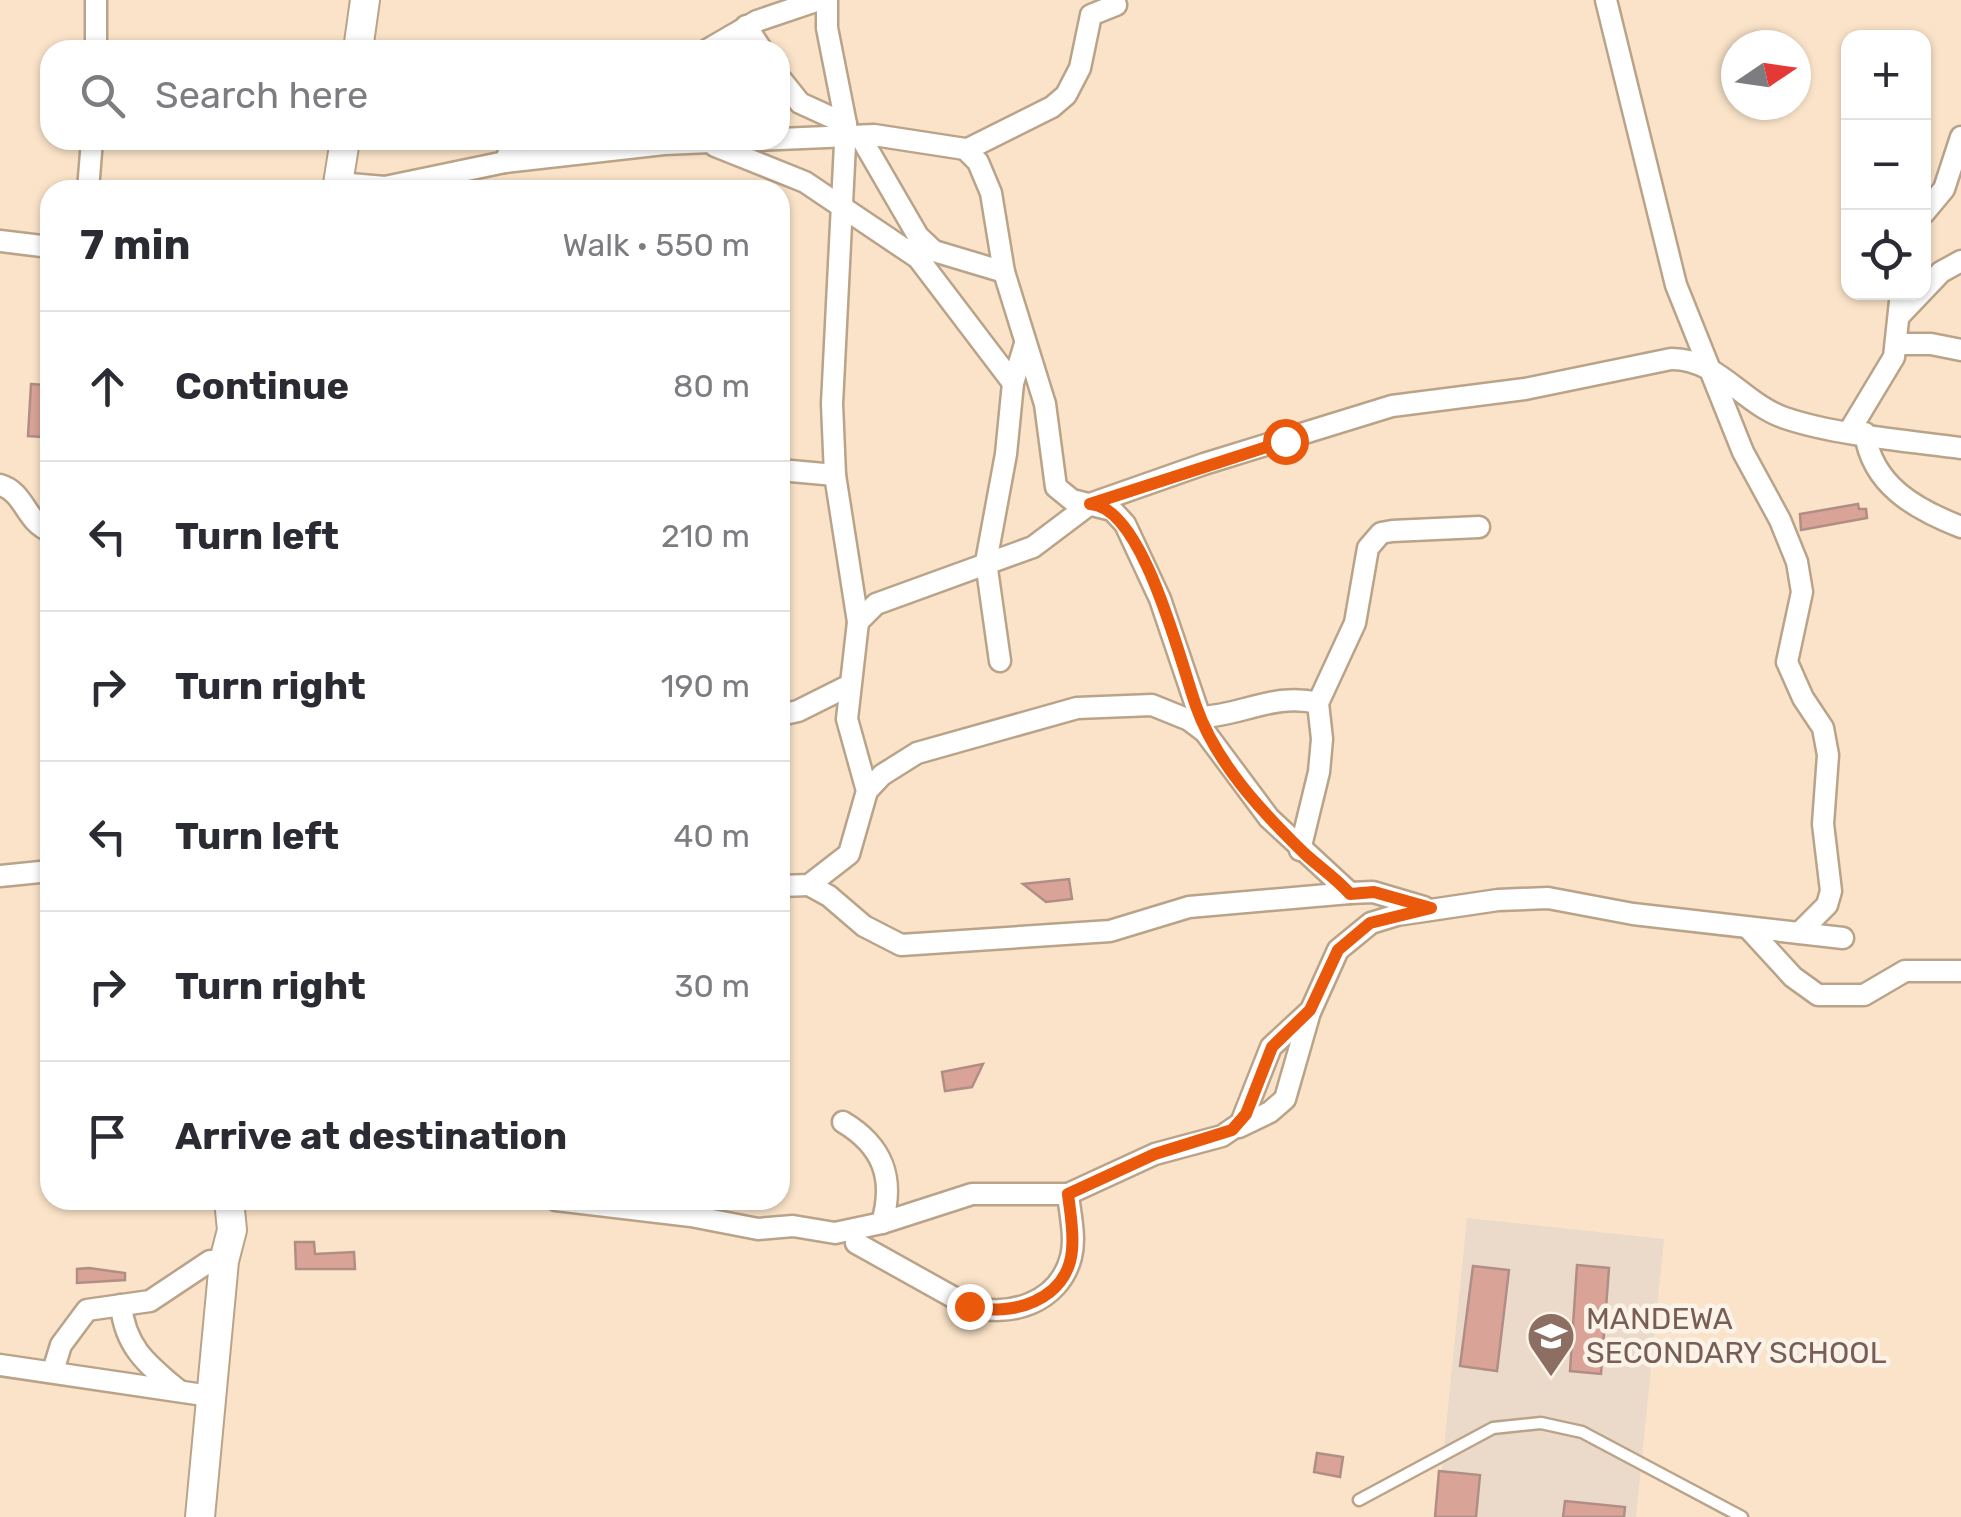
<!DOCTYPE html>
<meta charset="utf-8">
<style>
:root{--surface:#fff;--page:#f2f2f3;--text:#2b2b33;--muted:#7c7c81;--line:#e1e1e2}
body{margin:0;font-family:Rubik,sans-serif;background:var(--page);color:var(--text)}
.controls{position:absolute;right:30px;top:30px;display:grid;overflow:hidden;border-radius:20px;box-shadow:0 2px 8px #0004}
.controls button{width:90px;height:90px;display:grid;place-items:center;padding:0;border:0;border-bottom:2px solid var(--line);background:var(--surface);color:var(--text);font:50px sans-serif}
.compass{position:absolute;left:1721px;top:30px;width:90px;height:90px;border-radius:50%;background:var(--surface);box-shadow:0 2px 8px #0004;rotate:77deg}
.stop{position:absolute;width:30px;height:30px;margin:-22px;border:8px solid #ea580c;border-radius:50%;background:#fff}
.stop.end{background:#ea580c;border-color:#fff;box-shadow:0 2px 10px #0008}
.list{margin:0;padding:0;list-style:none}
h2{display:flex;justify-content:space-between;align-items:center;height:130px;margin:0;padding:0 40px;font-size:42px}
h2 small{font-size:32px;font-weight:400;color:var(--muted)}
.list li{display:grid;grid-template-columns:65px 1fr auto;gap:30px;align-items:center;box-sizing:border-box;height:150px;padding:0 40px;border-top:2px solid var(--line)}
.list b{display:block;font-size:38px;white-space:nowrap}
.list em{font-size:32px;font-style:normal;color:var(--muted)}
.icon{flex:none;width:55px;height:55px;fill:none;stroke:currentColor;stroke-width:2;stroke-linecap:round;stroke-linejoin:round}
.map{position:relative;flex:none;width:1961px;height:1517px;overflow:hidden}
.search{position:absolute;background:var(--surface);box-shadow:0 2px 8px #0004;left:40px;top:40px;width:750px;height:110px;display:flex;align-items:center;gap:25px;box-sizing:border-box;padding:0 35px;border-radius:30px;color:var(--muted);font-size:38px}
.panel{position:absolute;background:var(--surface);box-shadow:0 2px 8px #0004;left:40px;top:180px;width:750px;height:1030px;border-radius:30px}
.map>svg:first-child{display:block}
</style>
<div class="map">
<svg width="1961" height="1517" viewBox="0 0 1961 1517">
<rect width="100%" height="100%" fill="#fae3c8"/>
<path fill="#ebdac9" d="M 1467,1218 L 1664,1239 L 1636,1517 L 1437,1517 Z"/>
<g fill="#daa397" stroke="#b08e86" stroke-width="2.5">
<path d="M 31,384 L 44,385 L 42,437 L 28,436 Z"/>
<path d="M 1858,504 L 1859,509 L 1866,509 L 1867,518 L 1801,530 L 1800,514 Z"/>
<path d="M 1069,879 L 1072,899 L 1046,902 L 1023,884 Z"/>
<path d="M 983,1064 L 972,1087 L 945,1091 L 942,1072 Z"/>
<path d="M 295,1242 L 314,1242 L 315,1254 L 354,1252 L 355,1269 L 296,1269 Z"/>
<path d="M 1577,1265 L 1609,1268 L 1601,1374 L 1570,1371 Z"/>
<path d="M 1473,1266 L 1509,1270 L 1497,1371 L 1460,1366 Z"/>
<path d="M 89,1268 L 125,1273 L 125,1280 L 77,1283 L 77,1269 Z"/>
<path d="M 1317,1453 L 1343,1457 L 1340,1477 L 1314,1472 Z"/>
<path d="M 1439,1471 L 1480,1475 L 1476,1517 L 1435,1517 Z"/>
<path d="M 1565,1501 L 1625,1507 L 1624,1517 L 1563,1517 Z"/>
</g>
<g fill="none" stroke-linecap="round" stroke-linejoin="round">
<g stroke="#b9a389" stroke-width="15">
<path id="service" d="M 1359,1500 L 1493,1428 L 1541,1423 L 1582,1432 L 1742,1517"/>
</g>
<g stroke="#b9a389" stroke-width="25">
<g id="minor">
<path d="M 1606,0 L 1676,285 L 1743,452 L 1780,520 L 1797,562 L 1802,592 L 1787,662 L 1803,698 L 1823,728 L 1828,755 L 1823,824 L 1831,891 L 1827,905 L 1799,933"/>
<path d="M 746,26 L 762,50"/>
<path d="M 96,50 L 96,0"/>
<path d="M 707,50 L 757,21 L 819,0"/>
<path d="M 780,78 L 800,103 L 846,124"/>
<path d="M 860,136 L 918,236 L 934,251 L 1004,272"/>
<path d="M 715,146 L 805,182 L 918,258"/>
<path d="M 966,150 L 1052,107 L 1066,95 L 1080,68 L 1091,15 L 1116,5"/>
<path d="M 505,162 L 664,144 L 874,135 L 965,149 L 978,162 L 991,193 L 1004,272 L 1045,404 L 1056,487 L 1072,500 L 1112,510 L 1125,524 L 1160,599 L 1205,732 L 1269,818 L 1350,893 L 1373,892 L 1424,907"/>
<path d="M 338,183 L 385,187 L 505,162 L 514,140"/>
<path d="M 88,190 L 92,140"/>
<path d="M 1924,213 L 1944,189 L 1961,137"/>
<path d="M 0,241 L 50,247"/>
<path d="M 914,247 L 918,258 L 1013,383"/>
<path d="M 1900,315 L 1941,272 L 1961,261"/>
<path d="M 1896,344 L 1931,344 L 1961,350"/>
<path d="M 1850,430 L 1894,357 L 1901,292"/>
<path d="M 1865,433 C 1872,485 1915,509 1961,527"/>
<path d="M 780,470 L 835,475"/>
<path d="M 0,485 C 25,492 26,523 50,531"/>
<path d="M 858,622 L 876,604 L 1033,547 L 1090,504 L 1204,464 L 1392,406 L 1525,389 L 1671,359 C 1717,358 1743,404 1785,418 C 1835,435 1908,441 1961,448"/>
<path d="M 1000,661 L 986,562 L 1006,454 L 1013,383 L 1025,344"/>
<path d="M 780,715 L 798,711 L 850,685"/>
<path d="M 1200,717 C 1241,716 1275,692 1318,703"/>
<path d="M 867,791 L 882,775 L 917,753 L 1077,708 L 1152,705 L 1189,720 L 1205,732"/>
<path d="M 1300,850 L 1319,772 L 1322,739 L 1318,703 L 1355,623 L 1368,548 L 1381,533 L 1392,531 L 1479,527"/>
<path d="M 0,876 L 50,871"/>
<path d="M 809,885 L 829,896 L 864,926 L 901,945 L 1110,931 L 1189,907 L 1350,893"/>
<path d="M 780,886 L 809,885 L 849,854 L 867,791 L 847,719 L 858,622 L 835,475 L 832,404 L 846,124 L 827,28 L 827,0"/>
<path d="M 1749,929 L 1793,977 L 1818,995 L 1864,995 L 1905,971 L 1961,971"/>
<path d="M 843,1122 C 883,1146 895,1178 882,1223"/>
<path d="M 1239,1127 L 1270,1112 L 1285,1099 L 1310,1012"/>
<path d="M 556,1200 L 691,1216 L 758,1229 L 793,1226 L 835,1233 L 882,1223 L 972,1194 L 1068,1194 L 1155,1154 L 1222,1136 L 1241,1123 L 1271,1047 L 1311,1010 L 1338,950 L 1371,923 L 1397,915 L 1498,900 L 1548,898 L 1633,914 L 1843,938"/>
<path d="M 856,1243 L 969,1306 C 1010,1318 1059,1303 1071,1257 C 1076,1238 1070,1214 1068,1194"/>
<path d="M 121,1305 C 125,1347 147,1364 178,1390"/>
<path d="M 0,1365 L 210,1396"/>
<path d="M 53,1371 L 61,1345 L 87,1310 L 150,1301 L 210,1261 L 224,1261"/>
</g>
</g>
<g stroke="#b9a389" stroke-width="32">
<g id="secondary">
<path d="M 358,50 L 365,0"/>
<path d="M 337,190 L 345,140"/>
<path d="M 200,1517 L 224,1261 L 232,1230 L 229,1200"/>
</g>
</g>
<use href="#service" stroke="#fff" stroke-width="10"/>
<use href="#minor" stroke="#fff" stroke-width="20"/>
<use href="#secondary" stroke="#fff" stroke-width="28"/>
</g>
<g fill="none" stroke-linecap="round" stroke-linejoin="round">
<path stroke="#ea580c" stroke-width="12" d="M 969,1306 C 1011,1318 1068,1300 1072,1250 C 1074,1231 1070,1212 1068,1194 L 1155,1154 L 1232,1130 L 1246,1114 L 1272,1047 L 1310,1010 L 1338,950 L 1370,923 L 1431,908 L 1374,892 L 1350,894 C 1336,878 1319,867 1304,853 C 1261,811 1216,763 1196,706 C 1180,661 1143,506 1090,504 L 1285,441"/>
</g>
<defs>
<g id="school-pin" transform="scale(2.5)"><path d="M0 17L-7.5 6A9.5 9.5 0 1 1 7.5 6Z" fill="#8d6e63" stroke="#fcf3e8"/><path d="M0-5L7-2L0 1L-7-2ZM-4 1L0 2.5L4 1V4Q0 6-4 4Z" fill="#fff"/></g>
</defs>
<g fill-rule="evenodd">
<use href="#school-pin" x="1551" y="1336"/>
</g>
<g text-anchor="middle" dominant-baseline="central" stroke-width="9" stroke-linejoin="round" paint-order="stroke">
<g font-size="30" fill="#785e54" stroke="#fcf3e8" text-anchor="start">
<text x="1586" y="1319">MANDEWA<tspan x="1586" dy="34">SECONDARY SCHOOL</tspan></text>
</g>
</g>
</svg>
<div class="controls">
<button>+</button>
<button>−</button>
<button><svg class="icon" aria-label="locate" viewBox="0 0 24 24"><circle cx="12" cy="12" r="6"/><path d="M12 2v4M12 18v4M2 12h4M18 12h4"/></svg></button>
</div>
<svg class="compass" viewBox="-18 -18 36 36"><path d="M0-13l5 13h-10z" fill="#e53935"/><path d="M0 13l5-13h-10z" fill="#7c7c81"/></svg>
<div class="stop" style="left:1285px;top:441px"></div>
<div class="stop end" style="left:969px;top:1306px"></div>
<div class="search"><svg class="icon" aria-label="search" viewBox="0 0 24 24"><circle cx="10" cy="10" r="6"/><path d="M15 15l6 6"/></svg>Search here</div>
<section class="panel">
<h2>7 min<small>Walk · 550 m</small></h2>
<ul class="list">
<li><svg class="icon" aria-label="ahead" viewBox="0 0 24 24"><path d="M12 20V5M6 11l6-6 6 6"/></svg><div><b>Continue</b></div><em>80 m</em></li>
<li><svg class="icon" aria-label="left" viewBox="0 0 24 24"><path d="M17 20v-9H6M10 6l-5 5 5 5"/></svg><div><b>Turn left</b></div><em>210 m</em></li>
<li><svg class="icon" aria-label="right" viewBox="0 0 24 24"><path d="M7 20v-9h11M14 6l5 5-5 5"/></svg><div><b>Turn right</b></div><em>190 m</em></li>
<li><svg class="icon" aria-label="left" viewBox="0 0 24 24"><path d="M17 20v-9H6M10 6l-5 5 5 5"/></svg><div><b>Turn left</b></div><em>40 m</em></li>
<li><svg class="icon" aria-label="right" viewBox="0 0 24 24"><path d="M7 20v-9h11M14 6l5 5-5 5"/></svg><div><b>Turn right</b></div><em>30 m</em></li>
<li><svg class="icon" aria-label="arrive" viewBox="0 0 24 24"><path d="M6 21V4h12l-3 4 3 4H6"/></svg><div><b>Arrive at destination</b></div></li>
</ul>
</section>
</div>
